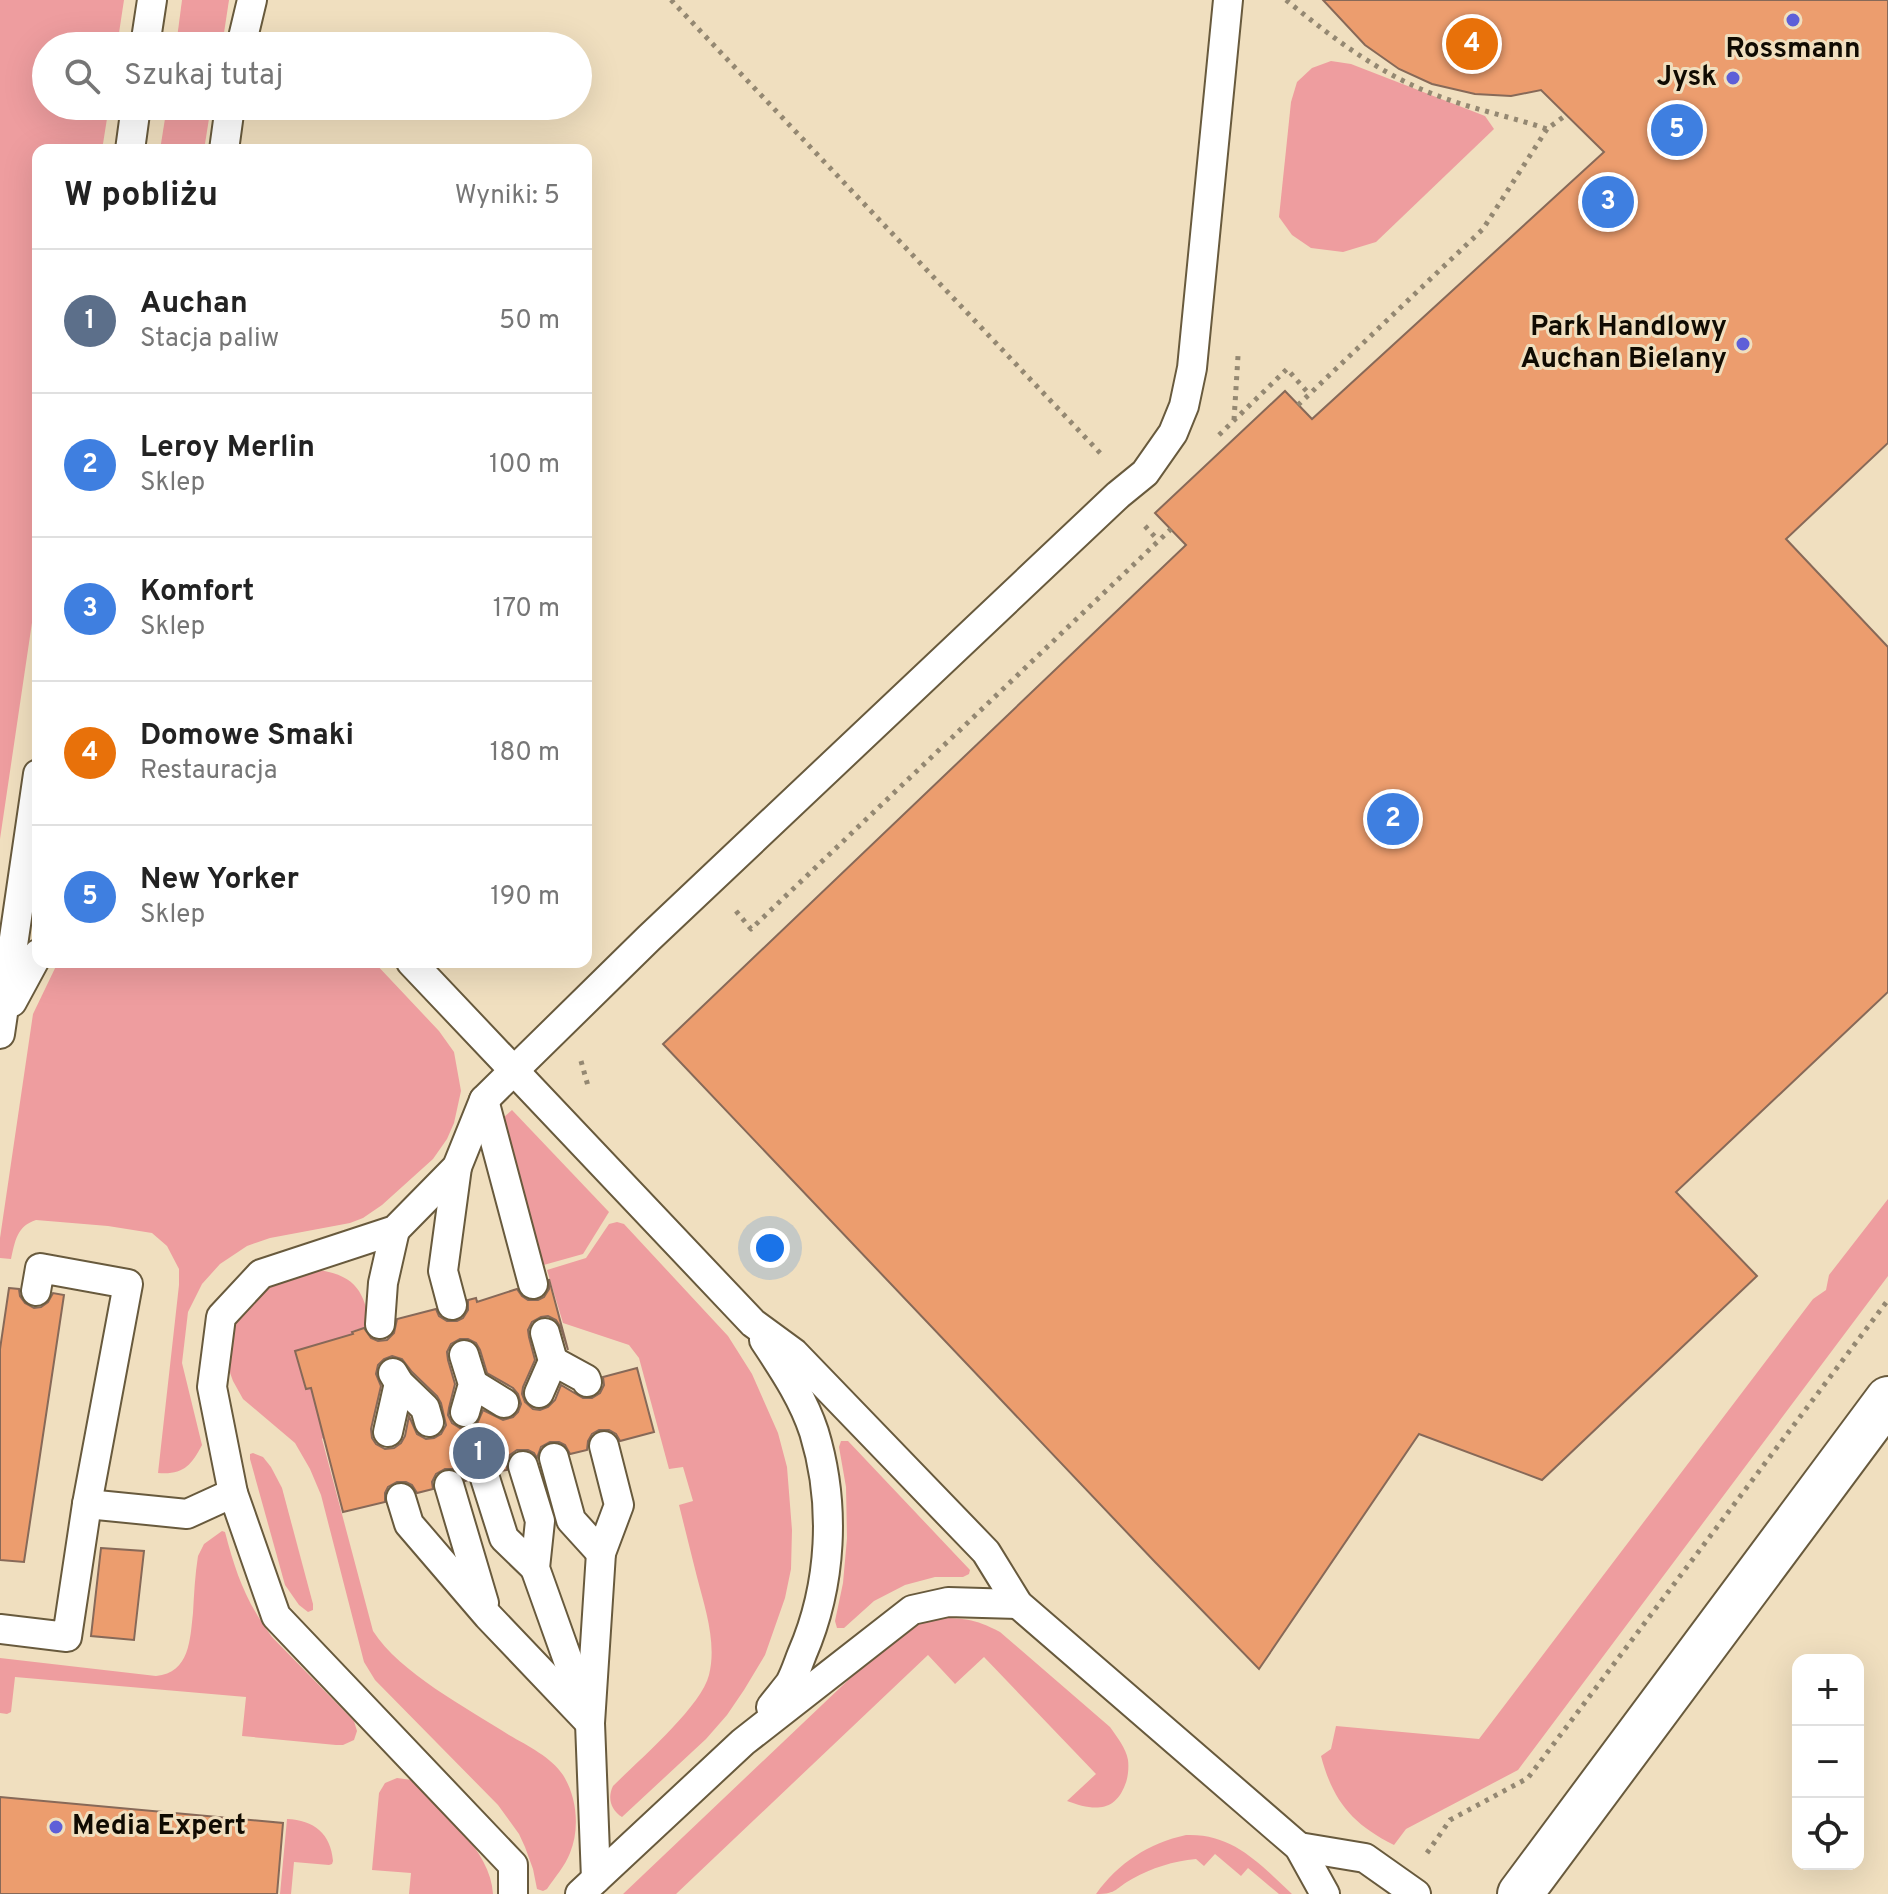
<!DOCTYPE html>
<html lang="pl">
<meta charset="utf-8">
<style>
:root{--surface:#fff;--page:#f2f2f2;--text:#222;--muted:#767676;--line:#e0e0e0;--accent:#0b8043}
body{margin:0;font-family:Overpass,sans-serif;background:var(--page);color:var(--text)}
.controls{position:absolute;right:24px;bottom:24px;display:grid;overflow:hidden;border-radius:16px;box-shadow:0 8px 32px #0002}
.controls button{width:72px;height:72px;display:grid;place-items:center;padding:0;border:0;border-bottom:2px solid var(--line);background:var(--surface);color:var(--text);font:40px sans-serif}
.you{position:absolute;left:770px;top:1248px;width:28px;height:28px;margin:-20px;border:6px solid #fff;border-radius:50%;background:#1a73e8;box-shadow:0 0 0 12px #1a73e833}
.badge{display:grid;place-items:center;width:52px;height:52px;border-radius:50%;background:var(--accent);color:#fff;font-size:26px;font-weight:700}
.pin{position:absolute;translate:-50% -50%;border:4px solid #fff;box-shadow:0 2px 8px #0006}
.list{margin:0;padding:0;list-style:none}
h2{display:flex;justify-content:space-between;align-items:center;height:104px;margin:0;padding:0 32px;font-size:34px}
h2 small{font-size:26px;font-weight:400;color:var(--muted)}
.list li{display:grid;grid-template-columns:52px 1fr auto;gap:24px;align-items:center;box-sizing:border-box;height:144px;padding:0 32px;border-top:2px solid var(--line)}
.list b{display:block;font-size:30px;white-space:nowrap}
.list p{margin:0;font-size:26px;white-space:nowrap;color:var(--muted)}
.list em{font-size:26px;font-style:normal;color:var(--muted)}
.icon{flex:none;width:44px;height:44px;fill:none;stroke:currentColor;stroke-width:2;stroke-linecap:round;stroke-linejoin:round}
.map{position:relative;flex:none;width:1888px;height:1894px;overflow:hidden}
.search{position:absolute;background:var(--surface);box-shadow:0 8px 32px #0002;left:32px;top:32px;width:560px;height:88px;display:flex;align-items:center;gap:20px;box-sizing:border-box;padding:0 28px;border-radius:44px;color:var(--muted);font-size:30px}
.panel{position:absolute;background:var(--surface);box-shadow:0 8px 32px #0002;left:32px;top:144px;width:560px;height:824px;border-radius:16px}
.map>svg:first-child{display:block}
</style>
<div class="map">
<svg width="1888" height="1894" viewBox="0 0 1888 1894">
<rect width="100%" height="100%" fill="#f0dfbf"/>
<g fill="#ee9d9f">
<path d="M 0,0 L 124,0 L 117,46 L 46,46 L 46,106 L 109,106 L 102,150 L 38,150 L 38,582 L 0,839 Z"/>
<path d="M 182,0 L 229,0 L 222,46 L 176,46 Z"/>
<path d="M 1331,61 L 1351,64 L 1485,116 L 1494,129 L 1376,242 L 1343,252 L 1311,248 L 1292,235 L 1279,217 L 1291,102 L 1297,82 L 1312,68 Z"/>
<path d="M 167,106 L 211,106 L 204,150 L 160,150 Z"/>
<path d="M 58,962 L 374,962 L 439,1031 L 454,1052 L 461,1091 L 454,1123 L 447,1139 L 433,1159 L 382,1205 L 363,1218 L 350,1223 L 270,1238 L 247,1246 L 220,1264 L 202,1284 L 188,1312 L 182,1363 L 202,1445 C 191,1466 183,1475 158,1473 L 179,1285 L 179,1269 L 167,1246 L 152,1233 L 108,1226 L 36,1220 C 17,1226 15,1241 11,1259 L 0,1258 L 0,1238 L 33,1014 Z"/>
<path d="M 512,1110 L 609,1212 L 583,1254 L 540,1266 L 503,1118 Z"/>
<path d="M 1888,1199 L 1888,1276 L 1518,1770 L 1406,1829 L 1394,1845 C 1352,1824 1333,1801 1321,1756 L 1331,1749 L 1336,1726 L 1479,1739 L 1813,1299 L 1826,1290 L 1829,1275 Z"/>
<path d="M 617,1222 L 624,1224 L 728,1336 L 752,1374 L 778,1433 L 787,1467 L 792,1530 L 791,1569 L 785,1598 L 765,1655 L 744,1690 L 727,1715 L 706,1739 L 622,1817 C 611,1810 607,1798 613,1786 C 638,1761 701,1707 709,1675 C 717,1643 705,1608 697,1577 C 691,1553 685,1529 679,1505 L 693,1501 L 683,1467 L 669,1469 L 639,1358 L 629,1345 L 563,1323 L 547,1270 L 586,1258 L 609,1224 Z"/>
<path d="M 320,1270 C 358,1277 363,1292 371,1326 L 352,1331 L 353,1335 L 296,1351 L 363,1373 L 366,1381 L 379,1377 L 322,1439 L 373,1631 C 400,1673 467,1708 509,1735 C 528,1746 551,1757 563,1775 C 577,1797 580,1829 570,1853 C 565,1866 555,1877 547,1889 L 543,1891 L 537,1889 L 533,1869 L 525,1847 L 519,1834 L 498,1805 L 375,1680 L 364,1662 L 321,1495 L 310,1469 L 295,1443 L 243,1399 L 233,1381 L 225,1359 L 225,1336 L 256,1290 L 307,1272 Z"/>
<path d="M 841,1441 L 848,1441 L 970,1570 L 969,1574 L 963,1577 L 935,1577 L 905,1585 L 874,1601 L 844,1628 L 837,1628 L 835,1621 L 843,1583 L 847,1538 L 846,1487 L 839,1447 Z"/>
<path d="M 253,1453 L 263,1457 L 271,1467 L 282,1488 L 313,1604 L 313,1610 L 308,1612 L 299,1605 L 285,1585 L 250,1459 L 250,1454 Z"/>
<path d="M 222,1531 L 225,1532 C 236,1574 246,1602 272,1637 L 354,1721 L 357,1731 L 354,1740 L 343,1745 L 336,1745 L 242,1736 L 246,1697 L 15,1677 L 11,1712 L 7,1714 L 0,1713 L 0,1658 L 156,1676 C 190,1673 190,1639 193,1613 C 194,1594 195,1575 198,1556 L 204,1544 Z"/>
<path d="M 934,1618 C 962,1618 974,1618 1000,1632 L 1110,1727 C 1117,1737 1126,1748 1128,1760 C 1129,1768 1128,1778 1125,1785 C 1114,1814 1091,1810 1067,1801 L 1096,1774 L 984,1657 L 955,1684 L 928,1655 L 676,1894 L 623,1894 L 884,1646 L 915,1623 Z"/>
<path d="M 397,1778 L 412,1780 C 441,1811 491,1850 493,1894 L 409,1894 L 411,1873 L 372,1870 L 379,1793 L 385,1783 Z"/>
<path d="M 287,1819 C 314,1820 331,1834 333,1861 L 332,1864 L 329,1865 L 294,1862 L 291,1894 L 280,1894 Z"/>
<path d="M 1186,1835 C 1233,1833 1260,1864 1292,1894 L 1279,1894 L 1248,1868 L 1241,1876 L 1215,1854 L 1204,1866 L 1196,1859 C 1173,1861 1152,1868 1132,1879 C 1115,1888 1118,1894 1096,1894 C 1118,1863 1149,1843 1186,1835 Z"/>
</g>
<g fill="#ec9d6e" stroke="#876958" stroke-width="2" fill-rule="evenodd">
<path d="M 1323,0 L 1888,0 L 1888,443 L 1786,539 L 1888,647 L 1888,992 L 1676,1192 L 1757,1276 L 1542,1480 L 1419,1434 L 1259,1669 L 1155,1562 L 663,1044 L 1186,545 L 1155,513 L 1285,391 L 1312,419 L 1604,152 L 1541,90 L 1511,96 L 1475,94 L 1432,84 L 1399,69 L 1365,45 Z"/>
<path d="M 549,1279 L 568,1350 L 561,1328 L 556,1320 L 548,1316 L 541,1317 L 532,1322 L 528,1330 L 529,1337 L 535,1360 L 523,1387 L 522,1394 L 525,1402 L 533,1409 L 540,1410 L 548,1407 L 555,1400 L 561,1385 L 583,1398 L 592,1398 L 600,1393 L 604,1385 L 603,1377 L 637,1368 L 654,1432 L 620,1441 L 616,1434 L 609,1430 L 599,1430 L 592,1434 L 588,1441 L 587,1450 L 570,1454 L 565,1445 L 559,1442 L 550,1442 L 541,1447 L 537,1458 L 534,1453 L 528,1450 L 517,1450 L 510,1455 L 507,1462 L 507,1470 L 501,1471 L 495,1462 L 487,1458 L 480,1459 L 471,1464 L 467,1472 L 468,1480 L 465,1481 L 461,1473 L 454,1469 L 445,1469 L 436,1474 L 432,1482 L 433,1489 L 417,1493 L 412,1485 L 406,1482 L 397,1482 L 388,1487 L 385,1493 L 385,1502 L 343,1512 L 311,1388 L 306,1389 L 295,1351 L 353,1334 L 352,1332 L 364,1328 L 371,1338 L 378,1341 L 387,1340 L 394,1333 L 397,1319 L 436,1309 L 439,1316 L 447,1321 L 457,1321 L 463,1318 L 468,1310 L 468,1300 L 476,1298 L 477,1302 L 517,1289 L 522,1296 L 528,1300 L 538,1300 L 544,1297 L 549,1289 ZM 460,1339 L 468,1339 L 476,1343 L 480,1350 L 487,1373 L 513,1388 L 518,1394 L 521,1404 L 518,1412 L 513,1417 L 503,1420 L 483,1410 L 477,1424 L 470,1428 L 460,1428 L 452,1423 L 448,1415 L 449,1408 L 455,1384 L 448,1360 L 447,1352 L 451,1344 ZM 392,1356 L 402,1359 L 412,1372 L 437,1396 L 441,1403 L 446,1425 L 441,1434 L 434,1438 L 426,1439 L 417,1434 L 409,1416 L 405,1436 L 401,1443 L 394,1448 L 385,1449 L 376,1444 L 372,1438 L 371,1429 L 381,1386 L 376,1374 L 378,1365 L 384,1359 Z"/>
<path d="M 9,1288 L 19,1289 L 20,1296 L 25,1303 L 34,1308 L 41,1307 L 48,1302 L 53,1293 L 64,1295 L 24,1562 L 0,1560 L 0,1349 Z"/>
<path d="M 101,1548 L 144,1551 L 134,1640 L 91,1636 Z"/>
<path d="M 0,1797 L 283,1823 L 277,1894 L 0,1894 Z"/>
</g>
<g fill="none" stroke-linecap="round" stroke-linejoin="round">
<g stroke="#685a3d" stroke-width="32">
<g id="lane">
<path d="M 145,46 L 152,0"/>
<path d="M 241,46 L 252,0"/>
<path d="M 130,150 L 136,106"/>
<path d="M 224,150 L 230,106"/>
<path d="M 411,962 L 753,1323 L 794,1353 L 986,1552 L 1018,1604 L 1299,1847 L 1325,1894"/>
<path d="M 12,1002 L 38,954"/>
<path d="M 0,1034 L 38,774"/>
<path d="M 484,1100 L 533,1284"/>
<path d="M 452,1305 L 443,1271 L 457,1167"/>
<path d="M 380,1324 L 383,1283 L 395,1230"/>
<path d="M 764,1340 C 783,1369 803,1398 814,1432 C 836,1504 832,1585 802,1654 C 798,1664 795,1674 790,1683 C 784,1691 777,1699 771,1707"/>
<path d="M 464,1355 L 473,1384 L 465,1412"/>
<path d="M 553,1361 L 586,1379 L 587,1382"/>
<path d="M 393,1373 L 399,1383 L 425,1408 L 429,1422"/>
<path d="M 473,1384 L 504,1403"/>
<path d="M 539,1393 L 553,1361 L 545,1333"/>
<path d="M 388,1432 L 399,1383"/>
<path d="M 554,1458 L 571,1520 L 601,1553"/>
<path d="M 523,1466 L 540,1521 L 535,1568 L 586,1711"/>
<path d="M 484,1475 L 504,1538 L 535,1568"/>
<path d="M 449,1485 L 484,1603"/>
<path d="M 401,1498 L 409,1524 L 488,1616 L 590,1723"/>
<path d="M 87,1504 L 187,1514 L 233,1493"/>
<path d="M 0,1629 L 67,1637 L 87,1504 L 128,1284 L 40,1268 L 36,1291"/>
<path d="M 1299,1847 L 1365,1858 L 1416,1894"/>
<path d="M 596,1879 L 590,1723 L 601,1553 L 619,1505 L 604,1446"/>
<path d="M 513,1894 L 513,1865 L 276,1616 L 233,1493 L 212,1387 L 221,1317 L 261,1274 L 395,1230 L 457,1167 L 484,1100 L 649,938 L 1118,495 L 1145,473 L 1173,433 L 1184,406 L 1192,368 L 1228,0"/>
<path d="M 580,1894 L 743,1742 L 912,1610 L 948,1602 L 1018,1604"/>
</g>
</g>
<g stroke="#685a3d" stroke-width="48">
<path id="secondary" d="M 1520,1894 L 1888,1399"/>
</g>
<g stroke="#948872" stroke-width="5" stroke-dasharray="4 6" stroke-linecap="butt">
<path d="M 671,0 L 1102,455"/>
<path d="M 1286,0 C 1334,39 1382,76 1441,97 C 1476,110 1512,117 1547,129 L 1566,115"/>
<path d="M 1298,405 L 1483,229 L 1547,129"/>
<path d="M 1234,420 L 1238,356"/>
<path d="M 1219,435 L 1287,369 L 1310,395"/>
<path d="M 1145,526 L 1158,540"/>
<path d="M 736,911 L 751,929 L 1171,529"/>
<path d="M 581,1061 L 588,1086"/>
<path d="M 1427,1853 L 1450,1820 L 1528,1778 L 1888,1300"/>
</g>
<use href="#lane" stroke="#fff" stroke-width="28"/>
<use href="#secondary" stroke="#fff" stroke-width="44"/>
</g>
<g fill="#5e5fd8" stroke="#f0dfbf" stroke-width="3">
<circle cx="1793" cy="20" r="8"/>
<circle cx="1733" cy="78" r="8"/>
<circle cx="1743" cy="344" r="8"/>
<circle cx="56" cy="1827" r="8"/>
</g>
<g text-anchor="middle" dominant-baseline="central" stroke-width="6" stroke-linejoin="round" paint-order="stroke">
<g font-size="28" font-weight="bold" fill="#100b02" stroke="#f0dfbf" text-anchor="end">
<text x="1793" y="50" text-anchor="middle">Rossmann</text>
<text x="1717" y="78">Jysk</text>
<text x="1727" y="328">Park Handlowy<tspan x="1727" dy="32">Auchan Bielany</tspan></text>
<text x="72" y="1827" text-anchor="start">Media Expert</text>
</g>
</g>
</svg>
<div class="controls">
<button>+</button>
<button>−</button>
<button><svg class="icon" aria-label="locate" viewBox="0 0 24 24"><circle cx="12" cy="12" r="6"/><path d="M12 2v4M12 18v4M2 12h4M18 12h4"/></svg></button>
</div>
<div class="you"></div>
<div class="pin badge" style="left:479px;top:1453px;background:#5c6f8a">1</div>
<div class="pin badge" style="left:1393px;top:819px;background:#3f7fe0">2</div>
<div class="pin badge" style="left:1608px;top:202px;background:#3f7fe0">3</div>
<div class="pin badge" style="left:1472px;top:44px;background:#e8710a">4</div>
<div class="pin badge" style="left:1677px;top:130px;background:#3f7fe0">5</div>
<div class="search"><svg class="icon" aria-label="search" viewBox="0 0 24 24"><circle cx="10" cy="10" r="6"/><path d="M15 15l6 6"/></svg>Szukaj tutaj</div>
<section class="panel">
<h2>W pobliżu<small>Wyniki: 5</small></h2>
<ul class="list">
<li><span class="badge" style="background:#5c6f8a">1</span><div><b>Auchan</b><p>Stacja paliw</p></div><em>50 m</em></li>
<li><span class="badge" style="background:#3f7fe0">2</span><div><b>Leroy Merlin</b><p>Sklep</p></div><em>100 m</em></li>
<li><span class="badge" style="background:#3f7fe0">3</span><div><b>Komfort</b><p>Sklep</p></div><em>170 m</em></li>
<li><span class="badge" style="background:#e8710a">4</span><div><b>Domowe Smaki</b><p>Restauracja</p></div><em>180 m</em></li>
<li><span class="badge" style="background:#3f7fe0">5</span><div><b>New Yorker</b><p>Sklep</p></div><em>190 m</em></li>
</ul>
</section>
</div>
